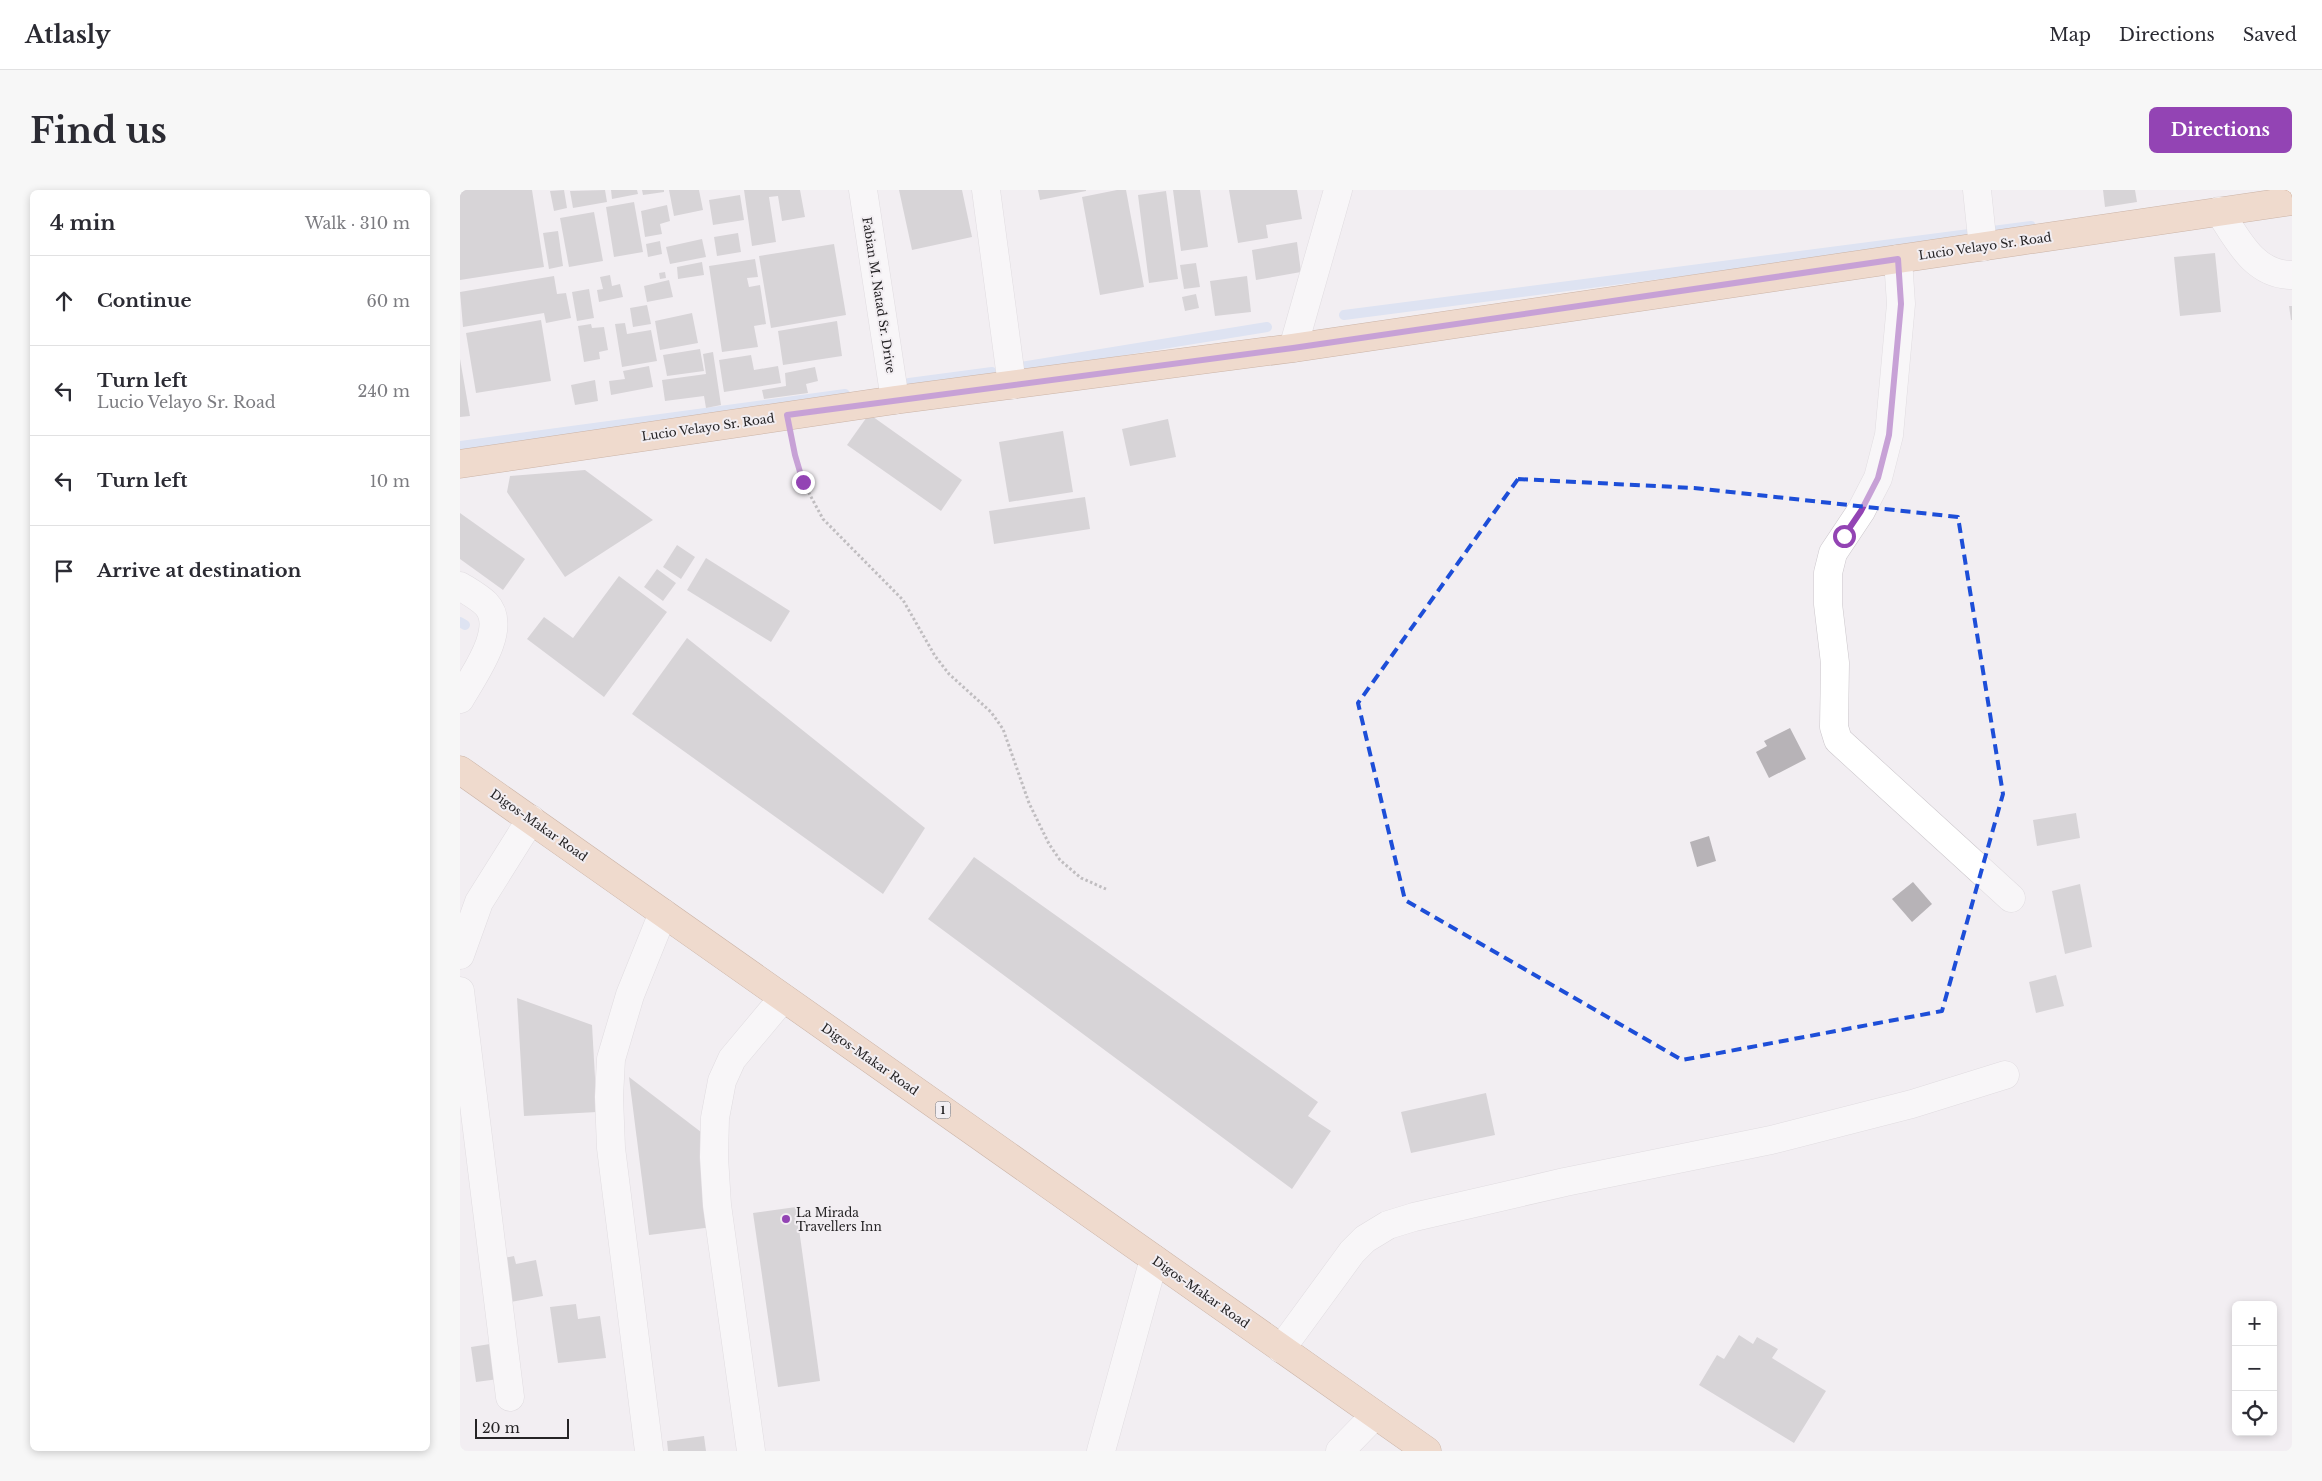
<!DOCTYPE html>
<meta charset="utf-8">
<style>
:root{--surface:#fff;--page:#f7f7f7;--text:#2b2b33;--muted:#7c7c81;--line:#e1e1e2;--accent:#9344b4}
body{margin:0;font-family:"Libre Baskerville",serif;background:var(--page);color:var(--text)}
.controls{position:absolute;right:15px;bottom:15px;display:grid;overflow:hidden;border-radius:8px;box-shadow:0 2px 8px #0003}
.controls button{width:45px;height:45px;display:grid;place-items:center;padding:0;border:0;border-bottom:1px solid var(--line);background:var(--surface);color:var(--text);font:25px sans-serif}
.scale{position:absolute;left:15px;bottom:12px;width:94px;box-sizing:border-box;padding-left:5px;border:2px solid #252325;border-top:0;font-size:14px;line-height:18px;white-space:nowrap;color:#252325;-webkit-text-stroke:4px #f2eef2;paint-order:stroke}
.stop{position:absolute;width:15px;height:15px;margin:-11px;border:4px solid #9344b4;border-radius:50%;background:#fff}
.stop.end{background:#9344b4;border-color:#fff;box-shadow:0 1px 5px #0008}
.list{margin:0;padding:0;list-style:none}
h2{display:flex;justify-content:space-between;align-items:center;height:65px;margin:0;padding:0 20px;font-size:21px}
h2 small{font-size:16px;font-weight:400;color:var(--muted)}
.list li{display:grid;grid-template-columns:32px 1fr auto;gap:15px;align-items:center;box-sizing:border-box;height:90px;padding:0 20px;border-top:1px solid var(--line)}
.list b{display:block;font-size:19px;white-space:nowrap}
.list p{margin:0;font-size:16px;white-space:nowrap;color:var(--muted)}
.list em{font-size:16px;font-style:normal;color:var(--muted)}
.icon{flex:none;width:28px;height:28px;fill:none;stroke:currentColor;stroke-width:2;stroke-linecap:round;stroke-linejoin:round}
.map{position:relative;flex:none;width:1832px;height:1261px;overflow:hidden;border-radius:8px}
header{display:flex;align-items:center;gap:30px;box-sizing:border-box;height:70px;padding:0 25px;background:var(--surface);border-bottom:1px solid var(--line)}
header strong{font-size:24px}
nav{display:flex;gap:28px;margin-inline-start:auto;font-size:18px}
.intro{display:flex;align-items:center;justify-content:space-between;box-sizing:border-box;height:120px;padding:0 30px}
h1{margin:0;font-size:35px}
.button{padding:12px 22px;border-radius:8px;background:var(--accent);color:#fff;font-size:18px;font-weight:700}
main{display:flex;gap:30px;padding:0 30px}
aside{flex:1;background:var(--surface);border-radius:8px;box-shadow:0 2px 8px #0003}
.map>svg:first-child{display:block}
</style>
<header>
<strong>Atlasly</strong>
<nav><a>Map</a><a>Directions</a><a>Saved</a></nav>
</header>
<div class="intro"><h1>Find us</h1><a class="button">Directions</a></div>
<main>
<aside>
<h2>4 min<small>Walk · 310 m</small></h2>
<ul class="list">
<li><svg class="icon" aria-label="ahead" viewBox="0 0 24 24"><path d="M12 20V5M6 11l6-6 6 6"/></svg><div><b>Continue</b></div><em>60 m</em></li>
<li><svg class="icon" aria-label="left" viewBox="0 0 24 24"><path d="M17 20v-9H6M10 6l-5 5 5 5"/></svg><div><b>Turn left</b><p>Lucio Velayo Sr. Road</p></div><em>240 m</em></li>
<li><svg class="icon" aria-label="left" viewBox="0 0 24 24"><path d="M17 20v-9H6M10 6l-5 5 5 5"/></svg><div><b>Turn left</b></div><em>10 m</em></li>
<li><svg class="icon" aria-label="arrive" viewBox="0 0 24 24"><path d="M6 21V4h12l-3 4 3 4H6"/></svg><div><b>Arrive at destination</b></div></li>
</ul>
</aside>
<div class="map">
<svg width="1832" height="1261" viewBox="0 0 1832 1261">
<rect width="100%" height="100%" fill="#f2eef2"/>
<g fill="none" stroke-linecap="round" stroke-linejoin="round">
<g stroke="#c5d5f2" stroke-width="10">
<path d="M 884,125 L 1571,36"/>
<path d="M 561,177 L 807,137"/>
<path d="M 449,193 L 532,182"/>
<path d="M 0,256 L 385,204"/>
<path d="M 0,432 L 5,435"/>
</g>
</g>
<g fill="#b7b3b7">
<path d="M 0,0 L 72,0 L 84,77 L 0,90 Z"/>
<path d="M 104,0 L 107,18 L 94,21 L 90,1 Z"/>
<path d="M 145,0 L 147,12 L 113,18 L 110,1 Z"/>
<path d="M 151,0 L 177,0 L 178,4 L 152,9 Z"/>
<path d="M 182,0 L 204,0 L 204,2 L 183,5 Z"/>
<path d="M 209,0 L 239,0 L 243,20 L 214,26 Z"/>
<path d="M 284,0 L 340,0 L 345,27 L 322,31 L 318,6 L 309,7 L 316,52 L 292,56 Z"/>
<path d="M 439,0 L 502,0 L 512,47 L 452,60 Z"/>
<path d="M 578,0 L 626,0 L 626,1 L 580,10 Z"/>
<path d="M 657,0 L 666,0 L 684,97 L 640,105 L 622,7 Z"/>
<path d="M 713,0 L 740,0 L 748,57 L 721,61 Z"/>
<path d="M 769,0 L 837,0 L 842,29 L 806,35 L 808,48 L 778,53 Z"/>
<path d="M 1643,0 L 1675,0 L 1677,12 L 1645,17 Z"/>
<path d="M 706,1 L 718,89 L 689,93 L 678,5 Z"/>
<path d="M 280,5 L 284,30 L 253,35 L 249,10 Z"/>
<path d="M 174,12 L 183,62 L 154,67 L 146,17 Z"/>
<path d="M 207,15 L 210,31 L 200,34 L 202,44 L 185,47 L 181,21 Z"/>
<path d="M 134,22 L 143,71 L 109,77 L 100,28 Z"/>
<path d="M 98,41 L 103,76 L 89,79 L 83,43 Z"/>
<path d="M 278,43 L 281,62 L 257,66 L 254,47 Z"/>
<path d="M 242,49 L 246,67 L 210,74 L 206,57 Z"/>
<path d="M 200,51 L 202,64 L 188,67 L 186,54 Z"/>
<path d="M 837,52 L 841,82 L 796,90 L 792,60 Z"/>
<path d="M 374,54 L 386,125 L 311,138 L 299,66 Z"/>
<path d="M 1755,63 L 1761,122 L 1720,126 L 1714,67 Z"/>
<path d="M 295,69 L 298,87 L 287,88 L 289,97 L 300,95 L 306,134 L 294,136 L 298,157 L 262,162 L 249,76 Z"/>
<path d="M 242,72 L 244,85 L 218,89 L 217,77 Z"/>
<path d="M 736,73 L 740,97 L 724,99 L 720,75 Z"/>
<path d="M 205,82 L 206,88 L 200,89 L 199,83 Z"/>
<path d="M 150,85 L 152,96 L 160,94 L 163,107 L 139,112 L 137,100 L 143,99 L 140,87 Z"/>
<path d="M 94,86 L 97,104 L 106,103 L 111,128 L 86,133 L 84,123 L 3,137 L 0,102 Z"/>
<path d="M 787,86 L 791,122 L 755,126 L 750,91 Z"/>
<path d="M 209,90 L 213,107 L 187,112 L 184,96 Z"/>
<path d="M 129,99 L 134,128 L 117,131 L 112,102 Z"/>
<path d="M 736,104 L 739,118 L 725,121 L 722,107 Z"/>
<path d="M 187,115 L 191,134 L 173,137 L 170,118 Z"/>
<path d="M 1829,116 L 1832,116 L 1832,130 L 1831,130 Z"/>
<path d="M 232,123 L 238,153 L 200,160 L 195,131 Z"/>
<path d="M 81,130 L 91,191 L 16,203 L 6,143 Z"/>
<path d="M 377,131 L 382,166 L 323,175 L 318,141 Z"/>
<path d="M 165,133 L 167,144 L 191,140 L 197,171 L 162,177 L 155,134 Z"/>
<path d="M 131,134 L 132,138 L 144,137 L 148,160 L 139,162 L 140,169 L 124,172 L 118,136 Z"/>
<path d="M 240,159 L 244,181 L 207,186 L 203,165 Z"/>
<path d="M 253,162 L 261,215 L 246,218 L 244,206 L 205,211 L 202,190 L 246,184 L 243,164 Z"/>
<path d="M 291,165 L 294,180 L 318,176 L 321,193 L 264,202 L 259,170 Z"/>
<path d="M 0,169 L 10,226 L 0,227 Z"/>
<path d="M 189,176 L 193,197 L 151,205 L 149,191 L 165,189 L 163,181 Z"/>
<path d="M 355,177 L 358,191 L 346,194 L 348,203 L 304,209 L 302,200 L 326,196 L 325,183 Z"/>
<path d="M 135,190 L 138,211 L 115,215 L 111,195 Z"/>
<path d="M 409,224 L 502,290 L 481,321 L 387,255 Z"/>
<path d="M 708,229 L 716,267 L 670,276 L 662,239 Z"/>
<path d="M 603,241 L 613,302 L 549,312 L 539,252 Z"/>
<path d="M 125,280 L 193,330 L 105,387 L 47,302 L 50,286 Z"/>
<path d="M 625,307 L 630,339 L 534,354 L 529,321 Z"/>
<path d="M 0,323 L 65,369 L 43,400 L 0,369 Z"/>
<path d="M 217,355 L 235,367 L 221,389 L 203,377 Z"/>
<path d="M 246,368 L 330,421 L 311,452 L 227,400 Z"/>
<path d="M 197,379 L 216,393 L 203,411 L 184,397 Z"/>
<path d="M 159,386 L 207,422 L 144,507 L 67,449 L 84,427 L 113,448 Z"/>
<path d="M 227,448 L 465,638 L 423,704 L 172,524 Z"/>
<path d="M 1330,538 L 1346,569 L 1309,588 L 1296,562 L 1307,556 L 1304,551 Z"/>
<path d="M 1616,623 L 1620,648 L 1577,656 L 1573,630 Z"/>
<path d="M 1249,646 L 1256,671 L 1237,677 L 1230,652 Z"/>
<path d="M 514,667 L 858,912 L 848,926 L 871,941 L 832,999 L 468,729 Z"/>
<path d="M 1453,692 L 1472,714 L 1452,732 L 1432,709 Z"/>
<path d="M 1620,694 L 1632,757 L 1605,764 L 1592,701 Z"/>
<path d="M 1596,785 L 1604,816 L 1576,823 L 1569,792 Z"/>
<path d="M 57,808 L 132,835 L 137,922 L 64,926 Z"/>
<path d="M 169,887 L 241,942 L 253,1037 L 189,1045 Z"/>
<path d="M 1026,903 L 1035,945 L 951,963 L 941,922 Z"/>
<path d="M 336,1017 L 360,1191 L 318,1197 L 293,1023 Z"/>
<path d="M 54,1066 L 56,1074 L 76,1070 L 83,1106 L 35,1115 L 25,1072 Z"/>
<path d="M 116,1114 L 118,1129 L 140,1126 L 146,1168 L 98,1173 L 90,1117 Z"/>
<path d="M 54,1136 L 61,1186 L 16,1192 L 11,1157 L 30,1154 L 28,1139 Z"/>
<path d="M 1279,1145 L 1293,1154 L 1297,1147 L 1318,1159 L 1312,1168 L 1366,1201 L 1334,1253 L 1239,1195 L 1257,1165 L 1264,1169 Z"/>
<path d="M 244,1246 L 246,1261 L 208,1261 L 207,1251 Z"/>
</g>
<g fill="none" stroke-linecap="round" stroke-linejoin="round">
<g stroke="#cbc6cb" stroke-width="29">
<g id="minor">
<path d="M 403,0 L 435,210"/>
<path d="M 526,0 L 552,195"/>
<path d="M 1517,0 L 1523,57"/>
<path d="M 1759,21 C 1778,50 1794,85 1832,85"/>
<path d="M 1438,69 L 1441,114 L 1429,245 L 1418,288 L 1401,321 L 1373,363 L 1368,383 L 1368,414 L 1375,473 L 1374,537 L 1378,550 L 1551,708"/>
<path d="M 833,158 L 878,0"/>
<path d="M 0,396 C 8,401 19,407 26,414 C 49,438 13,486 0,509"/>
<path d="M 0,765 L 19,712 L 71,629"/>
<path d="M 0,801 L 50,1207"/>
<path d="M 821,1159 L 892,1062 L 905,1049 L 928,1035 L 954,1027 L 1105,992 L 1311,950 L 1452,914 L 1545,885"/>
<path d="M 189,1261 L 151,958 L 149,907 L 151,869 L 170,805 L 203,723"/>
<path d="M 291,1261 L 257,1015 L 254,967 L 255,928 L 262,891 L 272,869 L 323,808"/>
<path d="M 641,1261 L 694,1069"/>
<path d="M 880,1261 L 915,1225"/>
</g>
</g>
<g stroke="#9c6e4d" stroke-width="29">
<g id="major">
<path d="M 0,274 L 435,210 L 833,158 L 1832,11"/>
<path d="M 0,580 L 967,1261"/>
</g>
</g>
<path stroke="#848284" stroke-width="3" stroke-dasharray="2.5 2.5" stroke-linecap="butt" d="M 333,255 L 343,292 L 363,329 L 443,410 L 475,466 L 489,484 L 531,522 L 543,539 L 569,613 L 589,654 L 600,670 L 621,688 L 646,699"/>
<use href="#minor" stroke="#fff" stroke-width="28"/>
<use href="#major" stroke="#eac0a1" stroke-width="28"/>
</g>
<g fill="none" stroke-linecap="round" stroke-linejoin="round">
<path stroke="#9344b4" stroke-width="6" d="M 343,292 L 335,265 L 327,225 L 833,158 L 1438,69 L 1441,114 L 1429,245 L 1418,288 L 1401,321 L 1384,346"/>
</g>
<path d="M0 0H1832V1261H0ZM 1058,289 L 1234,298 L 1498,327 L 1543,604 L 1482,821 L 1222,870 L 945,710 L 898,513 Z" fill="#f2eef2" fill-opacity=".55" fill-rule="evenodd"/>
<path fill="none" stroke="#1d4ed8" stroke-width="4" stroke-dasharray="10 6" stroke-linejoin="round" d="M 1058,289 L 1234,298 L 1498,327 L 1543,604 L 1482,821 L 1222,870 L 945,710 L 898,513 Z"/>
<circle fill="#9344b4" stroke="#f2eef2" stroke-width="2" cx="326" cy="1029" r="5"/>
<g text-anchor="middle" dominant-baseline="central" stroke-width="4" stroke-linejoin="round" paint-order="stroke">
<rect fill="#f2eef2" stroke="#626062" stroke-width="1" x="475.5" y="911.5" width="15" height="17" rx="4"/>
<g font-size="11" font-weight="bold" fill="#252325">
<text x="483" y="920">1</text>
</g>
<g font-size="12" fill="#252325" stroke="#f2eef2">
<text transform="translate(1525 56) rotate(-8)">Lucio Velayo Sr. Road</text>
<text transform="translate(419 105) rotate(81)">Fabian M. Natad Sr. Drive</text>
<text transform="translate(248 237) rotate(-8)">Lucio Velayo Sr. Road</text>
<text transform="translate(79 635) rotate(35)">Digos-Makar Road</text>
<text transform="translate(410 869) rotate(35)">Digos-Makar Road</text>
<text transform="translate(741 1102) rotate(35)">Digos-Makar Road</text>
</g>
<g font-size="12" fill="#252325" stroke="#f2eef2" text-anchor="start">
<text x="336" y="1022">La Mirada<tspan x="336" dy="14">Travellers Inn</tspan></text>
</g>
</g>
</svg>
<div class="controls">
<button>+</button>
<button>−</button>
<button><svg class="icon" aria-label="locate" viewBox="0 0 24 24"><circle cx="12" cy="12" r="6"/><path d="M12 2v4M12 18v4M2 12h4M18 12h4"/></svg></button>
</div>
<div class="scale">20 m</div>
<div class="stop" style="left:1384px;top:346px"></div>
<div class="stop end" style="left:343px;top:292px"></div>
</div>
</main>
